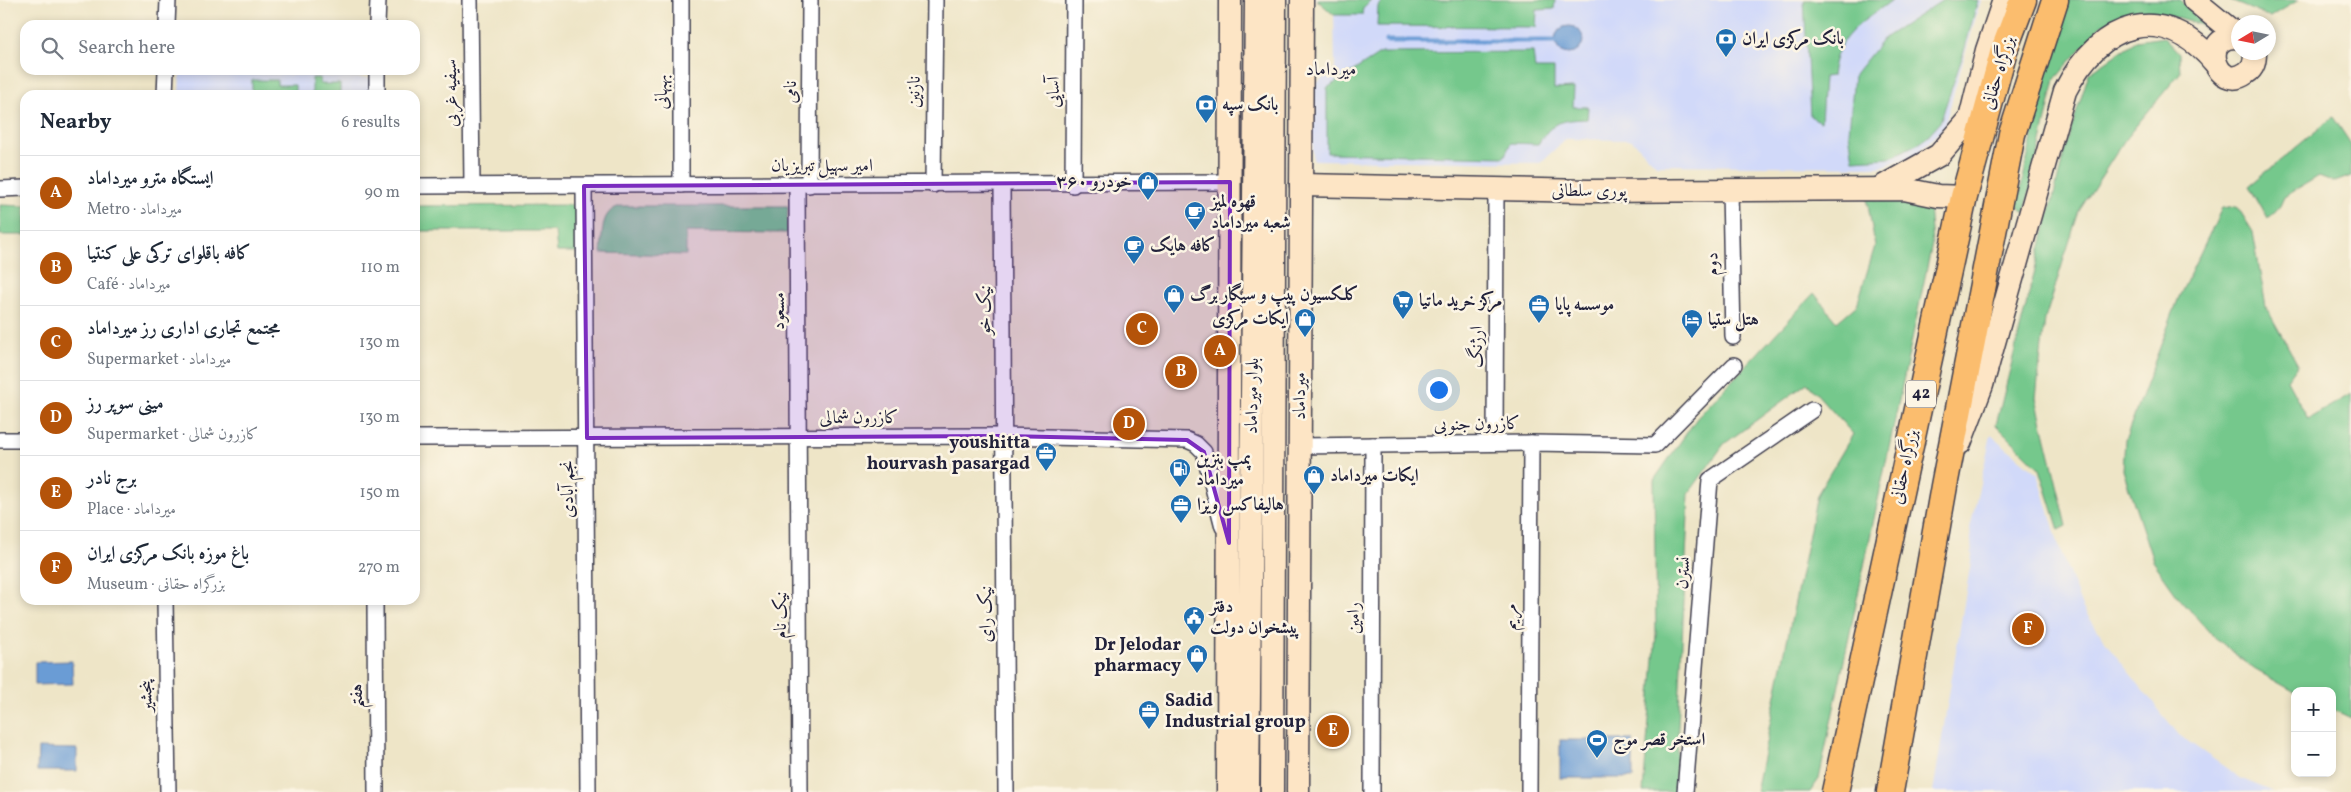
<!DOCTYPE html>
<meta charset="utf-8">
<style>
:root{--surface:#fff;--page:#f2f2f3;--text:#1f2937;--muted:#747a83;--line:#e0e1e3;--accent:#b45309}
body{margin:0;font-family:Vollkorn,Amiri,serif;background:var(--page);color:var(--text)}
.controls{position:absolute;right:15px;bottom:15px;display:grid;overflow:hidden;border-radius:10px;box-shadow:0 2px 8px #0003}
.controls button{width:45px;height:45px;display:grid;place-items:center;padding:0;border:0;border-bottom:1px solid var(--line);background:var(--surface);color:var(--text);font:25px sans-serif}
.compass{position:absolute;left:2231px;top:15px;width:45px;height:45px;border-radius:50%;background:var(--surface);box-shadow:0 2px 8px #0003;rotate:260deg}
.you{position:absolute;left:1438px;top:389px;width:18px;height:18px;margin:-12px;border:4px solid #fff;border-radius:50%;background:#1a73e8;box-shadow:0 0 0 8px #1a73e833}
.badge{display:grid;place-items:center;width:32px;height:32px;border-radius:50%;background:var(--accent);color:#fff;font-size:16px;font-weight:700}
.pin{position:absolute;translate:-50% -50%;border:2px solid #fff;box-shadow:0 1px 5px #0006}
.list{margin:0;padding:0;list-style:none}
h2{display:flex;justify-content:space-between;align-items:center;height:65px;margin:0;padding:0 20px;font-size:21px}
h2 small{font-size:16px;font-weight:400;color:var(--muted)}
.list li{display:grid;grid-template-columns:32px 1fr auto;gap:15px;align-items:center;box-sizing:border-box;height:75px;padding:0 20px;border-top:1px solid var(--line)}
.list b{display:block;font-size:19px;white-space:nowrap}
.list p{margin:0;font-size:16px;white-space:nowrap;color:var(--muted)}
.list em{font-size:16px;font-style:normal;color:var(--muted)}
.icon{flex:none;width:28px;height:28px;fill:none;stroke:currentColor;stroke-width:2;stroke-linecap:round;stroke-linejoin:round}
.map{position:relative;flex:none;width:2351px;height:792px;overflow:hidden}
.search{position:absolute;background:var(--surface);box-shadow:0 2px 8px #0003;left:20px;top:20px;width:400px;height:55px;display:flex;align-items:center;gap:12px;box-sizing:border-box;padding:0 18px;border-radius:15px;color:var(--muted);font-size:19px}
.panel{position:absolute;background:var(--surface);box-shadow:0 2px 8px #0003;left:20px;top:90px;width:400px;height:515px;border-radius:15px}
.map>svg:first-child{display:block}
</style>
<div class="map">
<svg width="2351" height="792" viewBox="0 0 2351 792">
<rect width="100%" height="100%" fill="#fcf5e5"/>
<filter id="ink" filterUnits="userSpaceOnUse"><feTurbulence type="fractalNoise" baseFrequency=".02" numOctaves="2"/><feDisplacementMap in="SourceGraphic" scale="10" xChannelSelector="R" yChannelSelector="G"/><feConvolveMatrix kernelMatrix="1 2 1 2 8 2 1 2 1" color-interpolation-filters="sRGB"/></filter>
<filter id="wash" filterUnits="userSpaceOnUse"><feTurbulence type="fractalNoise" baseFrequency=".0096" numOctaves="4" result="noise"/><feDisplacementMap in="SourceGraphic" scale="20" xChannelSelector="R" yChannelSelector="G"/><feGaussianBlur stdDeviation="1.12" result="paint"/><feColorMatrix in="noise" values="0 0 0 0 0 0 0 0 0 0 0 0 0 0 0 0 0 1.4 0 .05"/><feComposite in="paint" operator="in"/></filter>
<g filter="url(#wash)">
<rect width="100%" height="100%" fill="#eee5c7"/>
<g fill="#d1d9f9">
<path d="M 1317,0 L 1981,0 L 1944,127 L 1916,155 L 1881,167 L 1656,165 L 1632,140 L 1566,139 L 1540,163 L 1313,160 L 1312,87 L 1335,68 L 1334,15 Z"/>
<path d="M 180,70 L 372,78 L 372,95 L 179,95 Z"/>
<path d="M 1991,435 L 2038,474 L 2060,549 L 2082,607 L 2112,651 L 2179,735 L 2242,779 L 2274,792 L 1933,792 L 1972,555 L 1970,528 Z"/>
</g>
<g fill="#74c88c" stroke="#4b7564">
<path d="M 1317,0 L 1371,0 L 1363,8 L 1362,15 L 1334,15 Z"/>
<path d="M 1383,0 L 1555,0 L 1554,9 L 1537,10 L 1536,27 L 1377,26 L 1378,6 Z"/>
<path d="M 1804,0 L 1892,0 C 1860,25 1837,33 1832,76 L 1824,77 L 1821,122 L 1810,116 Z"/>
<path d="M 1943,0 L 1978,0 L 1963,55 L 1940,122 L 1923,141 L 1889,158 L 1853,160 L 1849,132 L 1854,75 L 1884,38 Z"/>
<path d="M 2067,0 L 2180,0 L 2205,26 L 2152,11 L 2102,25 L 2055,79 L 2025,213 L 2017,206 L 2053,42 Z"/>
<path d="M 2228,0 L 2299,0 L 2270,17 Z"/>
<path d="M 2164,37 L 2179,53 L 2180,73 L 2126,138 L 2079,211 L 2045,319 L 2036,398 L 2067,526 L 2059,530 L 2040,469 L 1996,425 L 2068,139 L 2089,73 L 2136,41 Z"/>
<path d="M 1533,52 L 1535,69 L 1554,69 L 1554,89 L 1574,88 L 1573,107 L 1588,107 L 1587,119 C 1561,120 1553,121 1538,144 L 1511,143 L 1504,157 L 1327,153 L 1327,88 L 1381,53 Z"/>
<path d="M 312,78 L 320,78 L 320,84 L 340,84 L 340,95 L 312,95 Z"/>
<path d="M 252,80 L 277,80 L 277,85 L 295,85 L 295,95 L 277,95 L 277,93 L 277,95 L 252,95 Z"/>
<path d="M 2333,117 L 2351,144 L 2351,176 L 2335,182 L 2319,176 L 2284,197 L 2280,206 L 2268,219 L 2249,186 Z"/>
<path d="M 1867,198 L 1929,205 L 1932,244 L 1819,779 L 1810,792 L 1756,792 L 1817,495 L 1853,434 L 1807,383 L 1724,444 L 1689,493 L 1675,792 L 1643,792 L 1656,634 L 1654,480 L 1697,418 L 1814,293 L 1837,322 L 1857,305 L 1875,246 Z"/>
<path d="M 0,205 L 25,206 L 25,235 L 0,235 Z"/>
<path d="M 578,205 L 579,252 L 557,252 L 555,231 L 415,231 L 415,206 Z"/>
<path d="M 621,206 L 788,206 L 787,233 L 686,232 L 686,255 L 601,253 C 603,234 599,211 621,206 Z"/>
<path d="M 2237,206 L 2253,232 L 2266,307 L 2298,365 L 2287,380 L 2308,419 L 2351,394 L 2351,718 L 2332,709 L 2332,691 L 2295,692 L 2254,669 L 2212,635 L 2180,599 L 2153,561 L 2123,470 L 2125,440 L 2179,297 L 2222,208 Z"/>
</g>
<g fill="#6a9cd5" stroke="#465f88">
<circle cx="1569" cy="40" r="14"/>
<path d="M 72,661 L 73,684 L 35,685 L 35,662 Z"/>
<rect x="1560" y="740" width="73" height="38"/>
<path d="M 38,748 L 77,749 L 77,771 L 37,771 Z"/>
</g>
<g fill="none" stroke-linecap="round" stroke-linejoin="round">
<path stroke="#6a9cd5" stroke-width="5" d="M 1387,41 L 1555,41"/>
</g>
</g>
<g filter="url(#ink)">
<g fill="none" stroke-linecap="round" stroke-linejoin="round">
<g stroke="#413f50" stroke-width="18">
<g id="minor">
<path d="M 470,0 L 472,186"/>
<path d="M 167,25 L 168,0"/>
<path d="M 377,25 L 378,0"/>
<path d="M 165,95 L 166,70"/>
<path d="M 377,95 L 377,70"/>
<path d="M 681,185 L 681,0"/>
<path d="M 797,185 L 800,792"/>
<path d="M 809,185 L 810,0"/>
<path d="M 933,185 L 935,0"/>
<path d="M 1002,185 L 1006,792"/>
<path d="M 1073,185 L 1074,0"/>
<path d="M 415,186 L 1230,182"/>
<path d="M 584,186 L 588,792"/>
<path d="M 0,189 L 25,188"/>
<path d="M 1730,190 L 1733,337"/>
<path d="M 415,438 L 1004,436 L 1187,440 L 1196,444 L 1204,452 L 1223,527"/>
<path d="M 0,440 L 25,440"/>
<path d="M 1495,443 L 1496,190"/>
<path d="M 1300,446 L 1531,443 L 1655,445 L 1734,365"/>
<path d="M 165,600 L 168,792"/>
<path d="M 375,600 L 376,792"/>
<path d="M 1372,792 L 1373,445"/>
<path d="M 1529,792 L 1531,443"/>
<path d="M 1685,792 L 1710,480 L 1812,410"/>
</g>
</g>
<g stroke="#413f50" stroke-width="25">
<g id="secondary">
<path d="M 2194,0 L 2238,36"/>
<path d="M 2238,37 C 2197,35 2217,94 2246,73 C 2254,68 2255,61 2255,52"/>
<path d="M 1301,185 L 1589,191 L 1904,189 L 1938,196 L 1964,197"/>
<path d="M 1880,188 L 1939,155 L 1970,119 L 1987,50 L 2004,0"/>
<path d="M 1960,443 L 1982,385 L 2065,91 C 2100,21 2163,0 2216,64"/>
<path d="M 1228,792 L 1230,0"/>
<path d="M 1248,792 L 1256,0"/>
<path d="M 1272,792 L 1275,0"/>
<path d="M 1298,792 L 1302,0"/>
</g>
</g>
<g stroke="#413f50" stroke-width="29">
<g id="trunk">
<path d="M 1835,792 L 1964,197 L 2004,50 L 2023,0"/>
<path d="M 1890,792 L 1944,486 L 2012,134 L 2055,0"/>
</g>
</g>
<use href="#minor" stroke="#fff" stroke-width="15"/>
<use href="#secondary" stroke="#fde5c5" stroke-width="22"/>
<use href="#trunk" stroke="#fbbd6e" stroke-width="26"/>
</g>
</g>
<path fill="#7b2cbf" fill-opacity="0.2" stroke="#7b2cbf" stroke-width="4" stroke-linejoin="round" d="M 1230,182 L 1229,543 L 1204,452 L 1187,440 L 1004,436 L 587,438 L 584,186 Z"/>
<defs>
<g id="bank-pin" transform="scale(1.125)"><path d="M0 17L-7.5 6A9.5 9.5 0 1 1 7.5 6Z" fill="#1f6fb2" stroke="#fcf5e5"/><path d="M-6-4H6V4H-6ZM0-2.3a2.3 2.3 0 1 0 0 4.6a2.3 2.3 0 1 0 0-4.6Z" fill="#fff"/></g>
<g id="shop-pin" transform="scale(1.125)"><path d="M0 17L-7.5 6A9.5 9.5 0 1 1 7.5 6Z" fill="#1f6fb2" stroke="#fcf5e5"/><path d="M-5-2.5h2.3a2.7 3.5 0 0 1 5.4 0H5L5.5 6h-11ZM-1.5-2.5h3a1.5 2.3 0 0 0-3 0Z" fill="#fff"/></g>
<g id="cafe-pin" transform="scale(1.125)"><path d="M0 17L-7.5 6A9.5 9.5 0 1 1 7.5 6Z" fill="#1f6fb2" stroke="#fcf5e5"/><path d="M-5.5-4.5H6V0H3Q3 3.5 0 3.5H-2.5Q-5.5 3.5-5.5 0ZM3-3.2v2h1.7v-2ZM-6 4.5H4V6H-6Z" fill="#fff"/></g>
<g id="supermarket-pin" transform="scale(1.125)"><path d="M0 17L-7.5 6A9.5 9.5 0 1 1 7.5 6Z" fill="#1f6fb2" stroke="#fcf5e5"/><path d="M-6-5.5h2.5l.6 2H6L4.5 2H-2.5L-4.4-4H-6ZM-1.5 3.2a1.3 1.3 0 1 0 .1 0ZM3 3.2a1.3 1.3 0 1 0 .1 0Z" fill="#fff"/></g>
<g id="office-pin" transform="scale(1.125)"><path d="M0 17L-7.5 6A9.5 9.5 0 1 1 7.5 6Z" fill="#1f6fb2" stroke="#fcf5e5"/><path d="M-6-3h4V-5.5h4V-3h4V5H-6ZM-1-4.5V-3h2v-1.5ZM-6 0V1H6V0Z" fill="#fff"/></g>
<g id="hotel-pin" transform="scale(1.125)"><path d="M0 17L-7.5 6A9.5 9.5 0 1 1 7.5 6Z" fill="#1f6fb2" stroke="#fcf5e5"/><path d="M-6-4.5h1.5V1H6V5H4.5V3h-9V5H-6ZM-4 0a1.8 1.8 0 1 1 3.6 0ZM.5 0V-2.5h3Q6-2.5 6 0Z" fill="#fff"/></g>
<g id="fuel-pin" transform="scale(1.125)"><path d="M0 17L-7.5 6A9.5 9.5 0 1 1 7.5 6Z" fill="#1f6fb2" stroke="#fcf5e5"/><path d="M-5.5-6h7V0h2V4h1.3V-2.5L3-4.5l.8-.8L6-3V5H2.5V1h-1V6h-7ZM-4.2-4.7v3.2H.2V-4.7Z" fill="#fff"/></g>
<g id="civic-pin" transform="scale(1.125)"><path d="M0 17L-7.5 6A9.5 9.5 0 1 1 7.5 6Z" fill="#1f6fb2" stroke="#fcf5e5"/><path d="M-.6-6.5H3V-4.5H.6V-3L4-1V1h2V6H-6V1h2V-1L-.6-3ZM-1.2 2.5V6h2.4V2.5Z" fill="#fff"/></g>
<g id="stadium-pin" transform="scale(1.125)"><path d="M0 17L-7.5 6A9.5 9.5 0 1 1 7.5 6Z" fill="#1f6fb2" stroke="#fcf5e5"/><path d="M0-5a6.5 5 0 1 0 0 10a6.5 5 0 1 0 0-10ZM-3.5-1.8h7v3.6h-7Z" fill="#fff"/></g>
</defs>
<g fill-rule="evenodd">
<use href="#bank-pin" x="1726" y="39"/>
<use href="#bank-pin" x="1206" y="105"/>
<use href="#shop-pin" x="1148" y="182"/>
<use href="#cafe-pin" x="1195" y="212"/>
<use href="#cafe-pin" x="1134" y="246"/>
<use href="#shop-pin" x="1174" y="295"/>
<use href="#supermarket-pin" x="1403" y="301"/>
<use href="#office-pin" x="1539" y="305"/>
<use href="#shop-pin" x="1305" y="319"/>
<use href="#hotel-pin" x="1692" y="320"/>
<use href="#office-pin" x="1046" y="453"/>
<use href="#fuel-pin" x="1180" y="469"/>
<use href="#shop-pin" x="1314" y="476"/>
<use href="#office-pin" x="1181" y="505"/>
<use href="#civic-pin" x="1194" y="617"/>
<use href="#shop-pin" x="1197" y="655"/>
<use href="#office-pin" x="1149" y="711"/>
<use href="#stadium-pin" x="1597" y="740"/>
</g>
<g text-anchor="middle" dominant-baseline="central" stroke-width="5" stroke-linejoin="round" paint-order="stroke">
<rect fill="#fcf5e5" stroke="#63616e" stroke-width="1" x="1906" y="380.5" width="30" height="27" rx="4"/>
<g font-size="16" font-weight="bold" fill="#22223b">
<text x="1921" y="394">42</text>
</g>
<g font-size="18" font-weight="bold" fill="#22223b" stroke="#fcf5e5" text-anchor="start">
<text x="1742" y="39">بانک مرکزی ایران</text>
<text x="1222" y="105">بانک سپه</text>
<text x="1132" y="182" text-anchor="end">خودرو ۳۶۰</text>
<text x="1211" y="202">قهوه لمیز<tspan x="1211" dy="21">شعبه میرداماد</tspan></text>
<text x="1150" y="246">کافه هایک</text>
<text x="1190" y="295">کلکسیون پیپ و سیگار برگ</text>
<text x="1419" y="301">مرکز خرید ماتیا</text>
<text x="1555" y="305">موسسه پایا</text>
<text x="1289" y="319" text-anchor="end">ایکات مرکزی</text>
<text x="1708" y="320">هتل ستیا</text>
<text x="1030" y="443" text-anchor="end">youshitta<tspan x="1030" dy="21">hourvash pasargad</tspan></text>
<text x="1196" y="459">پمپ بنزین<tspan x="1196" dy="21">میرداماد</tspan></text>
<text x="1330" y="476">ایکات میرداماد</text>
<text x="1197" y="505">هالیفاکس ویزا</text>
<text x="1210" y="607">دفتر<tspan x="1210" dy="21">پیشخوان دولت</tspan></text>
<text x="1181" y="645" text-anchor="end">Dr Jelodar<tspan x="1181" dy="21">pharmacy</tspan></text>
<text x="1165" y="701">Sadid<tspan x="1165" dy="21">Industrial group</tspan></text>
<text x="1613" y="740">استخر قصر موج</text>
</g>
<g font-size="18" fill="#22223b" stroke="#fcf5e5">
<text transform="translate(1999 73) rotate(-73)">بزرگراه حقانی</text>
<text transform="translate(662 92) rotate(-90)">بهبهانی</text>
<text transform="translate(791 92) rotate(-90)">نامی</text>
<text transform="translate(915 92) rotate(-89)">نازنین</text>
<text transform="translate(1054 92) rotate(-90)">آسایی</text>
<text transform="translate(452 93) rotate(-91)">سیفیه غربی</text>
<text x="822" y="166">امیر سهیل تبریزیان</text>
<text x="1589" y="191">پوری سلطانی</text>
<text transform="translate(1713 264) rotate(-91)">دوم</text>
<text transform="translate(985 310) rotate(-90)">نیک خو</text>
<text transform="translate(779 311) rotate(-90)">مسعود</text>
<text transform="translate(1477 347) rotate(-90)">ارژنگ</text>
<text transform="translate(1253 396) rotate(-89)">بلوار میرداماد</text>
<text transform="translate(1300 396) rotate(-90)">میرداماد</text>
<text x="859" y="418">کازرون شمالی</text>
<text transform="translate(1477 425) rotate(-1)">کازرون جنوبی</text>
<text transform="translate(1905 467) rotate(-78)">بزرگراه حقانی</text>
<text transform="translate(568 489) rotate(-90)">نجم آبادی</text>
<text transform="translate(1684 573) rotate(-85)">نسترن</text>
<text transform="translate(986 614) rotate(-90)">نیک رای</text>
<text transform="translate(781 615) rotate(-90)">نیک نام</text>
<text transform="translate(1511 617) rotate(-90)">مریم</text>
<text transform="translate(1354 618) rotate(-90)">رامین</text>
<text transform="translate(147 696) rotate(-91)">پنجشیر</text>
<text transform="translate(357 696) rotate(-90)">هفتم</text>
</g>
<g font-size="19" fill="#22223b" stroke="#fcf5e5">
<text x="1331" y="70">میرداماد</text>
</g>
</g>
</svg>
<div class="controls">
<button>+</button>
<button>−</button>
</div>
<svg class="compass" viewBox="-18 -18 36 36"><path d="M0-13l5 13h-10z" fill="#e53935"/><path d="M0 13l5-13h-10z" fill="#747a83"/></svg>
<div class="you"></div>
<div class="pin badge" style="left:1220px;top:351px">A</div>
<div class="pin badge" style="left:1181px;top:372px">B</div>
<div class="pin badge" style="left:1142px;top:329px">C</div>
<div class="pin badge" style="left:1129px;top:424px">D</div>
<div class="pin badge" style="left:1333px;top:731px">E</div>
<div class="pin badge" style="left:2028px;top:629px">F</div>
<div class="search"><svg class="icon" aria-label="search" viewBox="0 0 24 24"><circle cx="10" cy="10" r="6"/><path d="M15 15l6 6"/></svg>Search here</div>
<section class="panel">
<h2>Nearby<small>6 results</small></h2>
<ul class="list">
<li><span class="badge">A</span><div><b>ایستگاه مترو میرداماد</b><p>Metro · میرداماد</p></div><em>90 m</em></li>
<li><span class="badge">B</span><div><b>کافه باقلوای ترکی علی کنتیا</b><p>Café · میرداماد</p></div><em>110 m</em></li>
<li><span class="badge">C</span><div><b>مجتمع تجاری اداری رز میرداماد</b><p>Supermarket · میرداماد</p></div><em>130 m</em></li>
<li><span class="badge">D</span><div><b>مینی سوپر رز</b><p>Supermarket · کازرون شمالی</p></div><em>130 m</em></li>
<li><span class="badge">E</span><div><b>برج نادر</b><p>Place · میرداماد</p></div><em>150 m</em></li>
<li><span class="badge">F</span><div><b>باغ موزه بانک مرکزی ایران</b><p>Museum · بزرگراه حقانی</p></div><em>270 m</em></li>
</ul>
</section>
</div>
